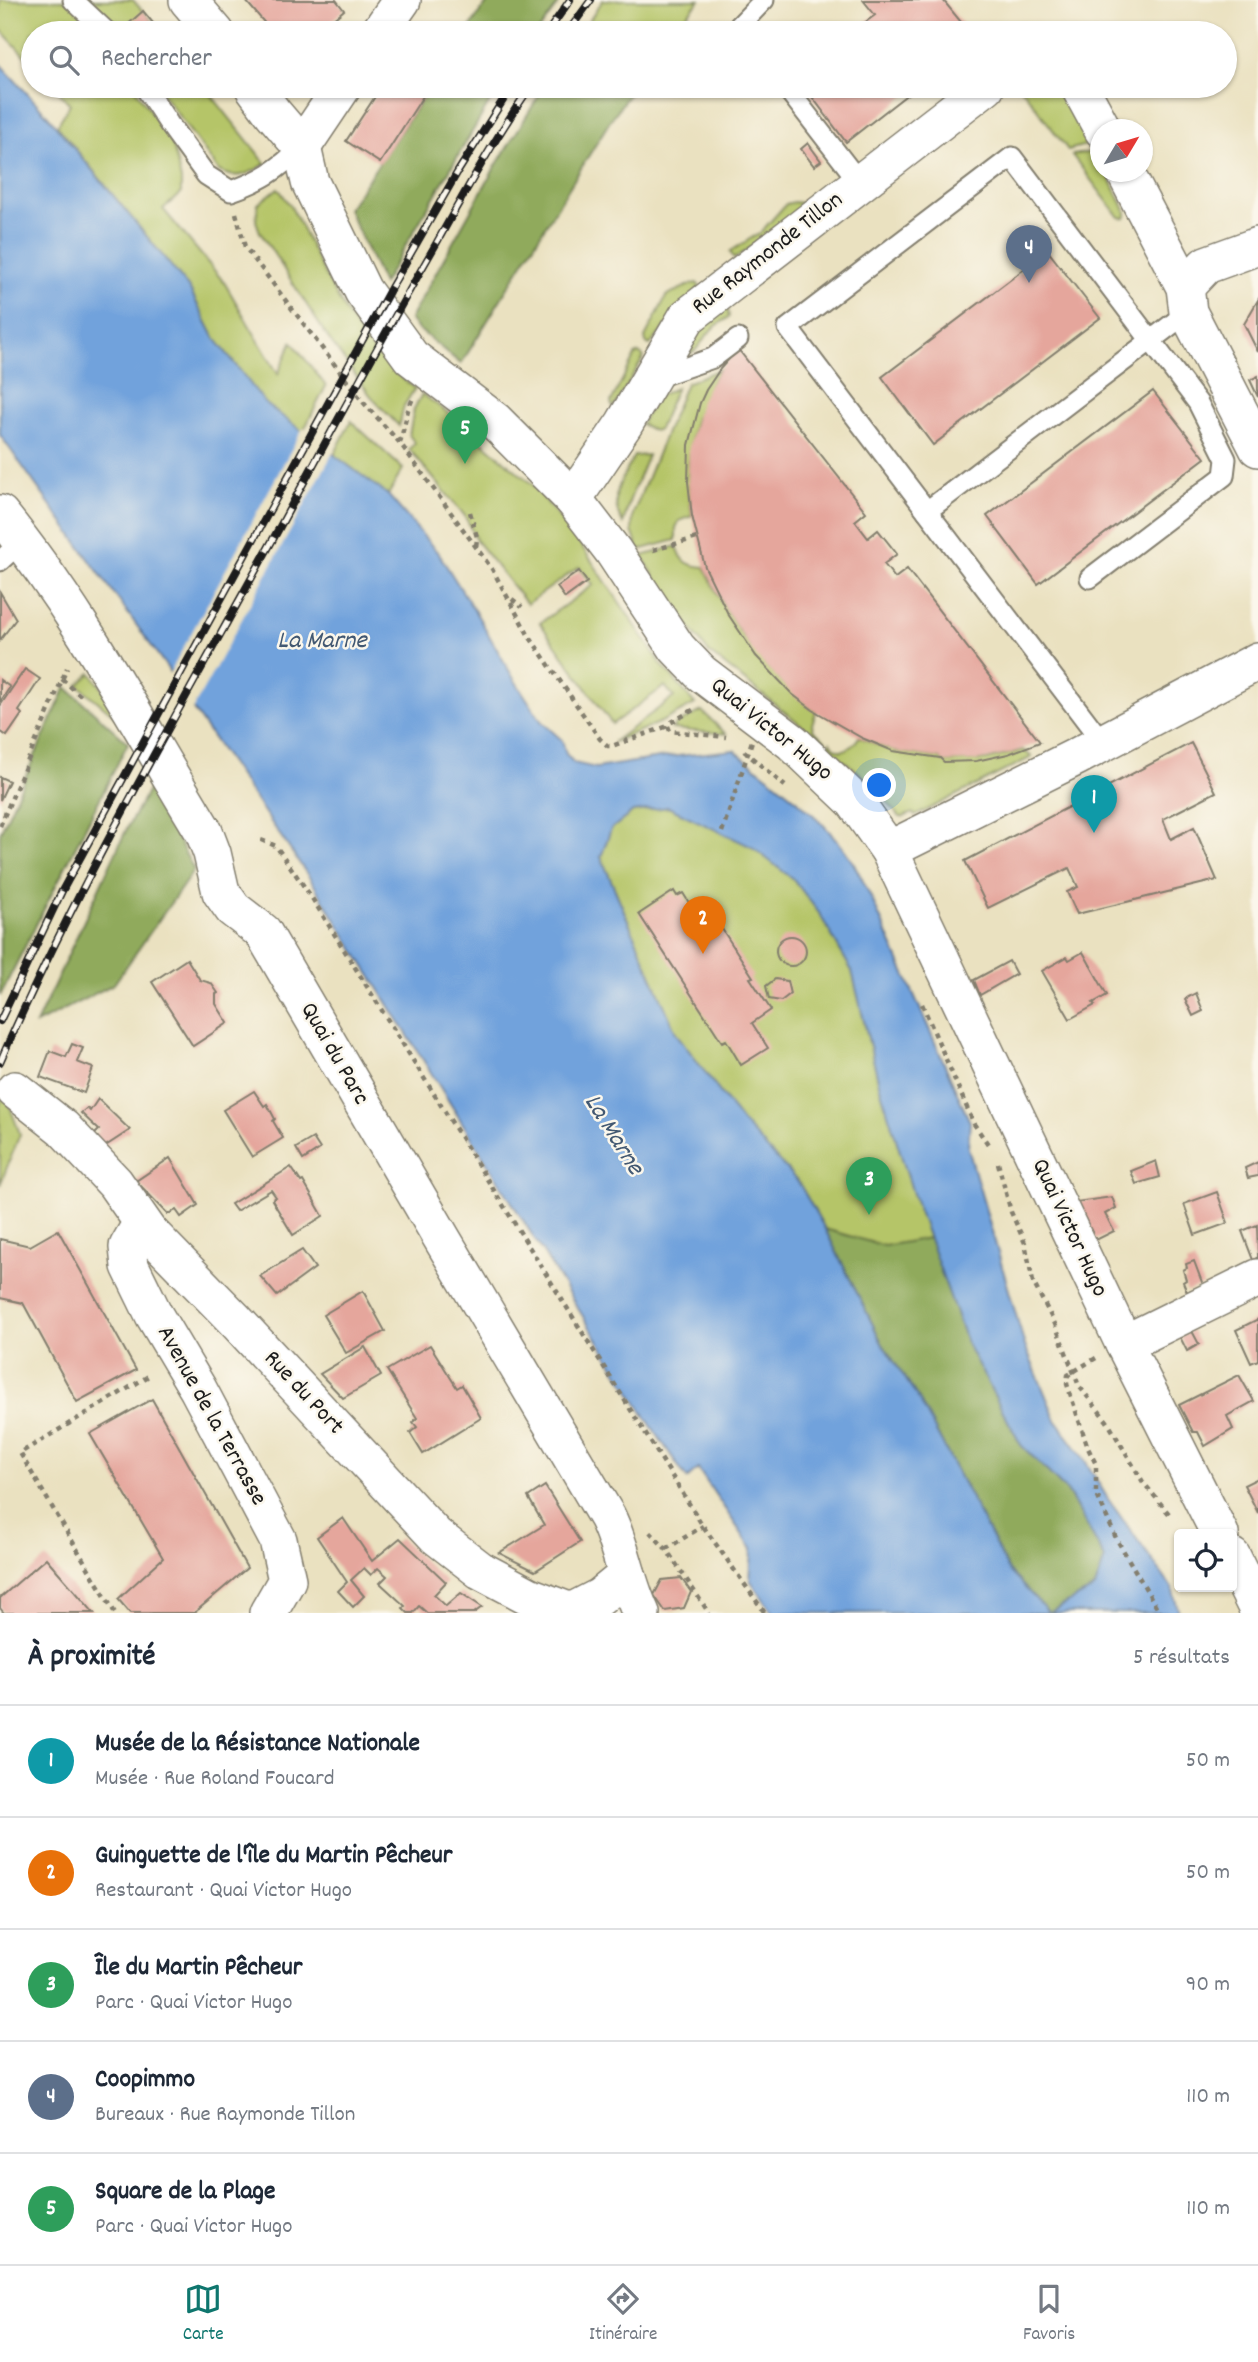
<!DOCTYPE html>
<html lang="fr">
<meta charset="utf-8">
<style>
:root{--surface:#fff;--page:#f2f2f3;--text:#1f2937;--muted:#747a83;--line:#e0e1e3;--accent:#0f766e}
body{margin:0;font-family:Dekko,sans-serif;background:var(--page);color:var(--text)}
.controls{position:absolute;right:21px;bottom:21px;display:grid;overflow:hidden;border-radius:7px;box-shadow:0 2px 5px #0004}
.controls button{width:63px;height:63px;display:grid;place-items:center;padding:0;border:0;border-bottom:2px solid var(--line);background:var(--surface);color:var(--text);font:35px sans-serif}
.compass{position:absolute;left:1090px;top:119px;width:63px;height:63px;border-radius:50%;background:var(--surface);box-shadow:0 2px 5px #0004;rotate:52deg}
.you{position:absolute;left:880px;top:786px;width:24px;height:24px;margin:-18px;border:5px solid #fff;border-radius:50%;background:#1a73e8;box-shadow:0 0 0 10px #1a73e833}
.badge{display:grid;place-items:center;width:46px;height:46px;border-radius:50%;background:var(--accent);color:#fff;font-size:23px;font-weight:700}
.pin{position:absolute;translate:-50% -58px;filter:drop-shadow(0 2px 4px #0008)}
.pin::after{content:'';position:absolute;top:37px;width:24px;height:21px;background:inherit;clip-path:polygon(0 0,100% 0,50% 100%)}
.list{margin:0;padding:0;list-style:none}
h2{display:flex;justify-content:space-between;align-items:center;height:91px;margin:0;padding:0 28px;font-size:30px}
h2 small{font-size:23px;font-weight:400;color:var(--muted)}
.list li{display:grid;grid-template-columns:46px 1fr auto;gap:21px;align-items:center;box-sizing:border-box;height:112px;padding:0 28px;border-top:2px solid var(--line)}
.list b{display:block;font-size:26px;white-space:nowrap}
.list p{margin:0;font-size:23px;white-space:nowrap;color:var(--muted)}
.list em{font-size:23px;font-style:normal;color:var(--muted)}
.icon{flex:none;width:38px;height:38px;fill:none;stroke:currentColor;stroke-width:2;stroke-linecap:round;stroke-linejoin:round}
.map{position:relative;flex:none;width:1258px;height:1613px;overflow:hidden}
.search{position:absolute;background:var(--surface);box-shadow:0 2px 5px #0004;left:21px;right:21px;top:21px;height:77px;display:flex;align-items:center;gap:18px;box-sizing:border-box;padding:0 24px;border-radius:38px;color:var(--muted);font-size:26px}
.sheet{height:651px;background:var(--surface)}
nav{display:flex;justify-content:space-around;align-items:center;box-sizing:border-box;height:98px;border-top:2px solid var(--line);background:var(--surface);font-size:19px;color:var(--muted)}
nav a{display:grid;justify-items:center;gap:4px}
nav .on{color:var(--accent)}
.map>svg:first-child{display:block}
</style>
<div class="map">
<svg width="1258" height="1613" viewBox="0 0 1258 1613">
<rect width="100%" height="100%" fill="#fbf7ec"/>
<filter id="ink" filterUnits="userSpaceOnUse"><feTurbulence type="fractalNoise" baseFrequency=".0143" numOctaves="2"/><feDisplacementMap in="SourceGraphic" scale="14" xChannelSelector="R" yChannelSelector="G"/><feConvolveMatrix kernelMatrix="1 2 1 2 8 2 1 2 1" color-interpolation-filters="sRGB"/></filter>
<filter id="wash" filterUnits="userSpaceOnUse"><feTurbulence type="fractalNoise" baseFrequency=".00686" numOctaves="4" result="noise"/><feDisplacementMap in="SourceGraphic" scale="28" xChannelSelector="R" yChannelSelector="G"/><feGaussianBlur stdDeviation="1.57" result="paint"/><feColorMatrix in="noise" values="0 0 0 0 0 0 0 0 0 0 0 0 0 0 0 0 0 1.4 0 .05"/><feComposite in="paint" operator="in"/></filter>
<g filter="url(#wash)">
<rect width="100%" height="100%" fill="#eae1c0"/>
<g fill="#b5c567" stroke="#687042" stroke-width="2">
<path d="M 0,0 L 133,0 L 162,33 L 33,33 L 33,65 L 0,29 Z"/>
<path d="M 603,0 L 700,0 L 672,33 L 581,33 Z"/>
<path d="M 53,86 L 133,86 L 172,142 L 181,180 L 181,193 L 163,209 L 224,282 L 278,374 L 292,342 L 326,386 L 303,432 L 266,404 L 214,337 L 189,288 L 57,126 L 70,104 Z"/>
<path d="M 157,86 L 204,86 L 266,164 C 248,173 239,181 219,171 Z"/>
<path d="M 1020,86 L 1059,86 L 1062,88 L 1091,140 L 1090,144 L 1068,150 Z"/>
<path d="M 1092,152 L 1099,155 L 1100,172 L 1107,172 L 1127,214 L 1125,218 L 1119,217 L 1072,155 Z"/>
<path d="M 278,188 L 290,205 C 324,269 352,346 415,388 L 404,406 L 399,426 L 374,400 L 330,341 L 260,232 L 256,221 L 258,204 Z"/>
<path d="M 794,202 L 801,203 L 804,209 L 734,259 L 730,252 L 731,251 L 761,232 L 786,204 Z"/>
<path d="M 692,284 L 697,283 L 700,287 L 650,345 L 646,343 L 645,338 L 667,295 Z"/>
<path d="M 723,307 L 728,310 L 729,317 L 712,329 L 695,351 L 679,358 L 699,325 Z"/>
<path d="M 639,353 L 644,357 L 614,407 L 612,406 L 611,402 L 635,355 Z"/>
<path d="M 720,369 C 688,416 684,461 692,516 L 679,521 L 676,528 L 676,540 L 639,550 L 632,531 L 633,514 L 686,383 Z"/>
<path d="M 676,388 L 659,429 L 654,431 L 641,424 L 657,396 Z"/>
<path d="M 422,394 L 451,415 L 533,485 L 576,538 L 662,665 L 695,704 L 663,721 L 613,742 L 674,697 L 665,686 L 612,724 L 540,623 L 593,585 L 579,567 L 527,604 L 477,542 L 465,516 L 409,449 L 415,443 L 409,435 L 414,409 Z"/>
<path d="M 351,421 L 403,469 L 388,495 L 334,455 Z"/>
<path d="M 648,455 L 630,499 L 623,524 C 607,495 621,483 634,456 Z"/>
<path d="M 677,546 C 682,563 689,566 705,567 C 730,626 765,673 816,712 L 812,724 L 813,730 L 825,740 L 823,742 L 708,652 L 666,595 L 642,556 Z"/>
<path d="M 91,673 L 134,732 L 78,685 Z"/>
<path d="M 702,711 L 726,734 L 672,729 L 676,724 Z"/>
<path d="M 859,737 L 894,751 L 940,758 L 944,762 L 987,760 L 1023,750 L 1032,757 L 915,816 L 913,813 L 903,817 L 899,817 L 873,784 L 827,747 L 830,742 C 839,758 852,748 859,737 Z"/>
<path d="M 668,807 L 753,847 L 794,880 L 819,913 L 852,971 L 879,1084 L 915,1200 L 968,1346 L 825,1229 L 799,1183 L 742,1122 L 676,1033 L 601,857 L 611,829 L 633,812 Z"/>
<path d="M 4,1091 L 20,1134 L 0,1185 L 0,1106 Z"/>
</g>
<g fill="#90aa5c" stroke="#56633c" stroke-width="2">
<path d="M 489,0 L 561,0 L 537,33 L 466,33 Z"/>
<path d="M 431,86 L 499,86 L 383,284 L 348,209 Z"/>
<path d="M 634,87 L 610,121 L 461,364 L 417,328 L 410,319 L 494,169 L 543,89 Z"/>
<path d="M 66,687 L 128,743 L 0,996 L 0,833 Z"/>
<path d="M 150,787 L 194,870 L 114,984 L 36,1024 L 128,826 Z"/>
<path d="M 825,1229 L 884,1246 L 929,1238 L 968,1346 L 1021,1445 L 1068,1492 L 1105,1558 L 1095,1588 L 1049,1613 L 1009,1571 L 920,1401 L 882,1343 Z"/>
</g>
<path fill="#71a2dc" stroke="#465f7c" stroke-width="2" fill-rule="evenodd" d="M 0,64 L 48,116 L 189,288 L 214,337 L 266,404 L 388,495 L 439,554 L 479,618 L 514,679 L 542,722 L 562,740 L 566,754 L 574,763 L 596,768 L 659,758 L 734,750 C 770,779 811,807 840,844 C 855,862 865,885 875,906 L 970,1122 L 968,1148 L 991,1228 L 1025,1346 L 1056,1420 L 1083,1457 L 1108,1499 L 1172,1588 L 1179,1613 L 773,1613 L 750,1580 L 752,1549 L 698,1469 L 687,1479 L 650,1424 L 309,877 L 192,708 L 168,669 L 0,435 ZM 668,807 L 752,847 L 794,880 L 819,913 L 852,971 L 879,1084 L 915,1200 L 968,1346 L 1021,1445 L 1068,1492 L 1105,1558 L 1095,1588 L 1049,1613 L 1009,1571 L 920,1401 L 882,1343 L 825,1229 L 799,1183 L 742,1122 L 676,1033 L 601,857 L 611,829 L 633,812 Z"/>
<path fill="#eae1c0" d="M 303,428 L 334,451 L 191,712 L 168,676 Z"/>
<g id="blocks">
<g fill="#e5a69c">
<path d="M 248,0 L 336,0 L 344,10 L 317,33 L 273,33 L 246,1 Z"/>
<path d="M 863,0 L 943,0 L 970,33 L 851,33 L 875,15 Z"/>
<path d="M 143,11 L 158,29 L 154,33 L 132,33 L 126,26 Z"/>
<path d="M 382,86 L 429,87 L 380,163 L 346,141 Z"/>
<path d="M 804,86 L 918,86 L 846,142 Z"/>
<path d="M 808,143 L 821,161 L 814,166 L 801,149 Z"/>
<path d="M 1048,251 L 1100,318 L 933,445 L 882,377 Z"/>
<path d="M 1258,300 L 1258,352 L 1244,324 Z"/>
<path d="M 738,349 L 866,512 L 855,521 L 868,538 L 878,530 L 897,554 L 884,564 L 895,578 L 907,569 L 1040,742 L 1008,754 L 976,761 L 944,762 L 940,758 L 893,751 L 862,738 L 813,710 L 792,694 L 756,656 L 728,614 L 705,567 L 692,516 L 688,482 L 689,445 L 700,403 L 706,390 L 720,369 Z"/>
<path d="M 1258,376 L 1258,397 L 1250,380 Z"/>
<path d="M 1153,391 L 1205,458 L 1038,584 L 987,516 Z"/>
<path d="M 579,571 L 587,582 L 565,598 L 557,587 Z"/>
<path d="M 0,592 L 16,619 L 0,640 Z"/>
<path d="M 25,669 L 40,679 L 19,711 L 22,714 L 7,736 L 0,731 L 0,706 Z"/>
<path d="M 0,680 L 10,687 L 0,702 Z"/>
<path d="M 1191,743 L 1216,792 L 1163,819 L 1171,839 L 1194,827 L 1217,880 L 1077,914 L 1067,892 L 1078,887 L 1069,868 L 988,908 L 965,861 Z"/>
<path d="M 0,777 L 9,781 L 0,800 Z"/>
<path d="M 674,891 L 677,896 L 683,893 L 701,922 L 713,915 L 753,977 L 750,978 L 771,1010 L 752,1023 L 768,1048 L 741,1065 L 726,1040 L 722,1042 L 639,914 Z"/>
<circle cx="791" cy="951" r="15"/>
<path d="M 1083,952 L 1107,995 L 1093,1003 L 1095,1005 L 1070,1019 L 1042,971 L 1067,957 L 1069,960 Z"/>
<path d="M 187,959 L 200,980 L 211,983 L 218,993 L 216,994 L 216,1004 L 228,1023 L 193,1046 L 152,982 Z"/>
<path d="M 1009,961 L 1016,974 L 980,995 L 974,980 Z"/>
<path d="M 775,979 L 787,981 L 790,994 L 781,1001 L 769,999 L 766,986 Z"/>
<path d="M 1196,993 L 1203,1011 L 1193,1016 L 1185,999 Z"/>
<path d="M 72,1044 L 83,1048 L 77,1062 L 93,1068 L 84,1093 L 40,1077 L 50,1051 L 66,1057 Z"/>
<path d="M 254,1091 L 264,1106 L 267,1104 L 275,1119 L 273,1121 L 283,1138 L 252,1157 L 223,1110 Z"/>
<path d="M 98,1099 L 130,1130 L 104,1147 L 93,1136 L 99,1130 L 81,1113 L 87,1108 L 90,1111 Z"/>
<path d="M 313,1138 L 320,1149 L 303,1160 L 296,1148 Z"/>
<path d="M 170,1158 L 198,1205 L 181,1217 L 176,1210 L 168,1214 L 136,1181 Z"/>
<path d="M 1156,1161 L 1160,1177 L 1136,1184 L 1131,1171 Z"/>
<path d="M 1258,1162 L 1258,1176 L 1248,1178 L 1245,1168 Z"/>
<path d="M 291,1167 L 301,1182 L 303,1181 L 323,1216 L 293,1235 L 272,1200 L 276,1197 L 271,1190 L 236,1211 L 231,1204 Z"/>
<path d="M 1217,1192 L 1228,1223 L 1195,1235 L 1184,1204 Z"/>
<path d="M 1112,1197 L 1116,1208 L 1105,1214 L 1114,1231 L 1096,1240 L 1076,1202 Z"/>
<path d="M 1257,1225 L 1258,1257 L 1253,1260 L 1242,1231 Z"/>
<path d="M 58,1230 L 136,1370 L 77,1402 L 23,1303 L 0,1298 L 0,1239 L 30,1246 Z"/>
<path d="M 302,1250 L 315,1268 L 277,1296 L 260,1276 Z"/>
<path d="M 1194,1261 L 1203,1285 L 1187,1292 L 1183,1282 L 1186,1280 L 1183,1270 L 1187,1268 L 1186,1264 Z"/>
<path d="M 363,1291 L 385,1331 L 346,1353 L 323,1315 Z"/>
<path d="M 1258,1319 L 1258,1360 L 1251,1363 L 1236,1330 Z"/>
<path d="M 1192,1331 L 1199,1344 L 1187,1351 L 1180,1337 Z"/>
<path d="M 430,1345 L 457,1388 L 462,1385 L 481,1418 L 423,1454 L 410,1433 L 417,1427 L 413,1422 L 417,1418 L 387,1370 Z"/>
<path d="M 365,1347 L 381,1376 L 343,1398 L 320,1374 Z"/>
<path d="M 1239,1375 L 1254,1401 L 1227,1416 L 1233,1429 L 1205,1446 L 1198,1432 L 1193,1432 L 1179,1405 Z"/>
<path d="M 152,1399 L 247,1568 L 194,1613 L 130,1613 L 118,1599 L 163,1558 L 90,1434 Z"/>
<path d="M 1258,1478 L 1258,1513 L 1244,1485 Z"/>
<path d="M 545,1486 L 580,1542 L 535,1571 L 499,1553 L 544,1525 L 528,1497 Z"/>
<path d="M 343,1518 L 372,1561 L 400,1538 L 446,1582 L 434,1595 L 446,1606 L 461,1593 L 482,1607 L 474,1613 L 427,1613 L 419,1606 L 413,1613 L 408,1613 L 403,1608 L 405,1606 L 380,1583 L 387,1576 L 378,1568 L 371,1575 L 364,1568 L 351,1580 L 364,1596 L 353,1607 L 338,1591 L 347,1582 L 317,1537 Z"/>
<path d="M 46,1558 L 94,1613 L 4,1613 L 0,1608 L 0,1598 Z"/>
<path d="M 681,1578 L 691,1592 L 684,1608 L 665,1611 L 654,1595 L 662,1580 Z"/>
</g>
</g>
</g>
<g filter="url(#ink)">
<use href="#blocks" fill-opacity="0" stroke="#837e6e" stroke-width="2"/>
<g fill="none" stroke-linecap="round" stroke-linejoin="round">
<g stroke="#837e6e" stroke-width="23">
<g id="service">
<path d="M 73,0 L 108,33"/>
<path d="M 745,33 L 739,26 L 764,0"/>
<path d="M 144,86 L 169,124 L 206,175 L 231,191 C 263,180 277,170 302,147"/>
<path d="M 785,86 L 860,183"/>
<path d="M 655,378 L 713,358 L 738,339"/>
<path d="M 927,511 L 1188,312"/>
<path d="M 0,561 L 22,541"/>
<path d="M 1090,578 L 1224,476 L 1226,459 L 1198,403 L 1012,157 L 788,328 L 1103,743"/>
</g>
</g>
<g stroke="#837e6e" stroke-width="40">
<g id="minor">
<path d="M 188,0 L 216,33"/>
<path d="M 379,33 L 402,0"/>
<path d="M 253,86 L 273,113 L 302,147 L 310,182 L 363,291 L 411,357 L 495,421 L 573,499 L 613,551 L 677,648 L 701,673 L 792,742 L 854,801 L 889,850 L 1124,1344 L 1220,1534"/>
<path d="M 1079,86 L 1103,130"/>
<path d="M 302,147 L 343,86"/>
<path d="M 1125,172 L 1185,287 L 1188,312 L 1258,448"/>
<path d="M 1185,287 L 1206,265 L 1258,246"/>
<path d="M 573,499 L 624,424 L 687,317 L 986,86"/>
<path d="M 0,514 C 80,612 138,724 204,832 L 212,853 L 221,892 L 233,909 L 263,932 L 441,1237 L 607,1517 C 622,1547 626,1582 641,1613"/>
<path d="M 889,850 L 1078,756 L 1258,661"/>
<path d="M 15,1090 L 63,1128 L 115,1183 L 150,1233 L 236,1321 L 436,1536 L 480,1570 L 529,1596 L 571,1612 L 600,1597 L 627,1575"/>
<path d="M 150,1233 L 136,1233 L 128,1247 L 130,1266 L 154,1315 L 198,1389 L 278,1540 L 287,1580 L 268,1613"/>
<path d="M 1124,1344 L 1258,1278"/>
<path d="M 1232,1557 L 1258,1610"/>
</g>
</g>
<g stroke="#837e6e" stroke-width="4.5" stroke-dasharray="5 5" stroke-linecap="butt">
<path d="M 236,213 L 245,247 L 363,402 L 400,443 L 492,569 L 529,636 L 600,739 L 608,746 L 612,746 L 668,726"/>
<path d="M 400,443 L 408,410 L 413,398"/>
<path d="M 470,512 L 477,537 L 476,549"/>
<path d="M 653,550 L 697,538"/>
<path d="M 512,599 L 522,607"/>
<path d="M 62,679 L 82,697"/>
<path d="M 693,710 L 670,723 L 668,726 L 670,731 L 726,737"/>
<path d="M 744,751 L 785,786"/>
<path d="M 0,826 L 67,668"/>
<path d="M 261,840 L 276,846 L 310,895 L 703,1526 L 765,1613"/>
<path d="M 922,1004 L 974,1124 L 990,1147"/>
<path d="M 998,1163 L 1011,1212 L 1025,1243 L 1033,1282 L 1055,1324 L 1079,1386 L 1107,1421 L 1143,1482 L 1170,1515"/>
<path d="M 1096,1358 L 1068,1375 L 1067,1384 L 1088,1448 L 1096,1464 L 1096,1493 L 1116,1538 L 1160,1613"/>
<path d="M 650,1532 L 666,1549 L 709,1613"/>
<path d="M 666,1549 L 703,1526"/>
<path d="M 115,1613 L 20,1453 L 152,1374"/>
</g>
<use href="#service" stroke="#fff" stroke-width="19"/>
<use href="#minor" stroke="#fff" stroke-width="37"/>
<g stroke="#1c1c1c" stroke-width="8">
<g id="rail">
<path d="M 547,33 L 570,0"/>
<path d="M 567,33 L 591,0"/>
<path d="M 0,1021 L 62,891 L 392,286 L 457,173 L 512,86"/>
<path d="M 0,1062 C 80,879 181,707 277,532 C 329,436 381,339 436,244 C 466,190 496,136 531,86"/>
</g>
</g>
<use href="#rail" stroke="#fbf7ec" stroke-width="5" stroke-dasharray="16" stroke-linecap="butt"/>
<path stroke="#837e6e" stroke-width="4.5" stroke-dasharray="5 5" stroke-linecap="butt" d="M 722,832 L 752,741"/>
</g>
</g>
<g text-anchor="middle" dominant-baseline="central" stroke-width="5" stroke-linejoin="round" paint-order="stroke">
<g font-size="24" fill="#1c1c1c" stroke="#fbf7ec">
<text transform="translate(768 254) rotate(-38)">Rue Raymonde Tillon</text>
<text transform="translate(771 730) rotate(39)">Quai Victor Hugo</text>
<text transform="translate(334 1054) rotate(60)">Quai du Parc</text>
<text transform="translate(1069 1228) rotate(65)">Quai Victor Hugo</text>
<text transform="translate(303 1393) rotate(47)">Rue du Port</text>
<text transform="translate(211 1416) rotate(61)">Avenue de la Terrasse</text>
</g>
<g font-size="26" font-style="italic" fill="#425872" stroke="#fbf7ec">
<text x="322" y="641">La Marne</text>
<text transform="translate(613 1135) rotate(58)">La Marne</text>
</g>
</g>
</svg>
<div class="controls">
<button><svg class="icon" aria-label="locate" viewBox="0 0 24 24"><circle cx="12" cy="12" r="6"/><path d="M12 2v4M12 18v4M2 12h4M18 12h4"/></svg></button>
</div>
<svg class="compass" viewBox="-18 -18 36 36"><path d="M0-13l5 13h-10z" fill="#e53935"/><path d="M0 13l5-13h-10z" fill="#747a83"/></svg>
<div class="you"></div>
<div class="pin badge" style="left:1094px;top:833px;background:#0f9aa8">1</div>
<div class="pin badge" style="left:703px;top:954px;background:#e8710a">2</div>
<div class="pin badge" style="left:869px;top:1215px;background:#2e9e5b">3</div>
<div class="pin badge" style="left:1029px;top:283px;background:#5c6f8a">4</div>
<div class="pin badge" style="left:465px;top:464px;background:#2e9e5b">5</div>
<div class="search"><svg class="icon" aria-label="search" viewBox="0 0 24 24"><circle cx="10" cy="10" r="6"/><path d="M15 15l6 6"/></svg>Rechercher</div>
</div>
<section class="sheet">
<h2>À proximité<small>5 résultats</small></h2>
<ul class="list">
<li><span class="badge" style="background:#0f9aa8">1</span><div><b>Musée de la Résistance Nationale</b><p>Musée · Rue Roland Foucard</p></div><em>50 m</em></li>
<li><span class="badge" style="background:#e8710a">2</span><div><b>Guinguette de l'île du Martin Pêcheur</b><p>Restaurant · Quai Victor Hugo</p></div><em>50 m</em></li>
<li><span class="badge" style="background:#2e9e5b">3</span><div><b>Île du Martin Pêcheur</b><p>Parc · Quai Victor Hugo</p></div><em>90 m</em></li>
<li><span class="badge" style="background:#5c6f8a">4</span><div><b>Coopimmo</b><p>Bureaux · Rue Raymonde Tillon</p></div><em>110 m</em></li>
<li><span class="badge" style="background:#2e9e5b">5</span><div><b>Square de la Plage</b><p>Parc · Quai Victor Hugo</p></div><em>110 m</em></li>
</ul>
</section>
<nav>
<a class="on"><svg class="icon" aria-label="map" viewBox="0 0 24 24"><path d="M3 6l6-2 6 2 6-2v14l-6 2-6-2-6 2zM9 4v14M15 6v14"/></svg>Carte</a>
<a><svg class="icon" aria-label="directions" viewBox="0 0 24 24"><path d="M12 3l9 9-9 9-9-9zM9 14v-3h6M13 9l2 2-2 2"/></svg>Itinéraire</a>
<a><svg class="icon" aria-label="saved" viewBox="0 0 24 24"><path d="M7 4h10v16l-5-4-5 4z"/></svg>Favoris</a>
</nav>
